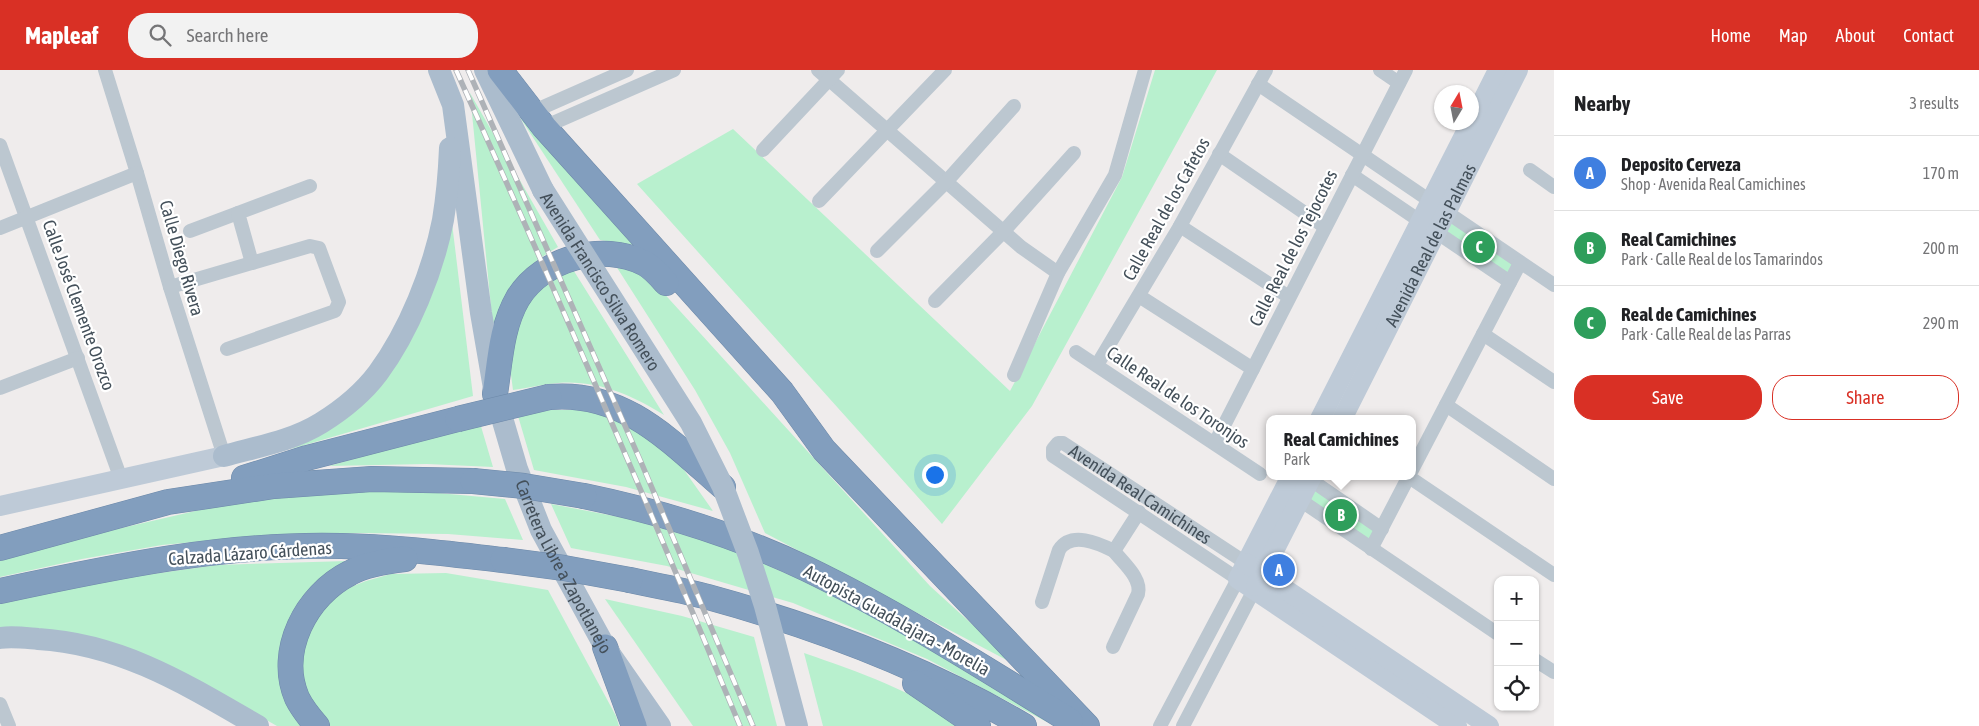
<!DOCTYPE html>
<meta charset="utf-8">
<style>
:root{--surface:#fff;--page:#f2f2f2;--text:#202124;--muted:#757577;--line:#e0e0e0;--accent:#d93025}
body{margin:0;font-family:"Asap Condensed",sans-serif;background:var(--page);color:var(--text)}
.controls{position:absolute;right:15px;bottom:15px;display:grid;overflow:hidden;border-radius:10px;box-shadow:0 1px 4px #0004}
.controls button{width:45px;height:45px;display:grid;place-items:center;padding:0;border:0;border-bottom:1px solid var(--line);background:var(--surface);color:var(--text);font:25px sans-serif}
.compass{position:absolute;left:1434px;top:15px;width:45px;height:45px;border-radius:50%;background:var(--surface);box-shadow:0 1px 4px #0004;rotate:10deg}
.you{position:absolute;left:934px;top:404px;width:18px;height:18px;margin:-12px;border:4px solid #fff;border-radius:50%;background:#1a73e8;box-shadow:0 0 0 8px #1a73e833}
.badge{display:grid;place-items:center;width:32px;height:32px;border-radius:50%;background:var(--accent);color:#fff;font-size:16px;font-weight:700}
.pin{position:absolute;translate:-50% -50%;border:2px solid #fff;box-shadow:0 1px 5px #0006}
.popup{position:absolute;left:1266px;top:345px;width:150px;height:65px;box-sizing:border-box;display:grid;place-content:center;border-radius:10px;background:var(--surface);filter:drop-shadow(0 1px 4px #0005);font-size:16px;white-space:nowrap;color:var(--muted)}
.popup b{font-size:19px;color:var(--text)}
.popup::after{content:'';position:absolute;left:50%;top:100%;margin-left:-10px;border:10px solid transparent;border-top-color:var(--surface)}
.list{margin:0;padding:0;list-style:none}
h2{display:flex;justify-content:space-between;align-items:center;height:65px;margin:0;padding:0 20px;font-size:21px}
h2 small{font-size:16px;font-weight:400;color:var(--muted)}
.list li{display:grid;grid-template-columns:32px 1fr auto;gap:15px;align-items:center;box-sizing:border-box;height:75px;padding:0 20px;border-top:1px solid var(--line)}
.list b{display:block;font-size:19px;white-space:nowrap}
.list p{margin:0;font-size:16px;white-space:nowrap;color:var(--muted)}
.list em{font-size:16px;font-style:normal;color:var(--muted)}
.actions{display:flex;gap:10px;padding:15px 20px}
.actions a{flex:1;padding:11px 0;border:1px solid var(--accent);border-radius:20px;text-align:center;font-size:18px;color:var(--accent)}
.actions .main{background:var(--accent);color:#fff}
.icon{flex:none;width:28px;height:28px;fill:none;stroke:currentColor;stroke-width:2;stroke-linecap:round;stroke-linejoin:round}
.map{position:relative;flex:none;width:1554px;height:656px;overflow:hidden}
header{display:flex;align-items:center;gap:30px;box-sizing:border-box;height:70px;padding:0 25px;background:var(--accent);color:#fff}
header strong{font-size:24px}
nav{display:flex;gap:28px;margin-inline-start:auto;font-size:18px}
.search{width:350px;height:45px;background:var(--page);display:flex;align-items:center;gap:12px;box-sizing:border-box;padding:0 18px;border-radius:20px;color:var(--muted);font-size:19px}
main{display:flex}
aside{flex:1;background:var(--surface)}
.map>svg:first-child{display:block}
</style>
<header>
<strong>Mapleaf</strong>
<div class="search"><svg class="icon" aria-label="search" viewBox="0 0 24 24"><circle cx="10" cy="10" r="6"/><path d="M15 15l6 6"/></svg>Search here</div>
<nav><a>Home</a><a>Map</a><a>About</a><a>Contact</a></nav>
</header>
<main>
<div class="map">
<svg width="1554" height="656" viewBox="0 0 1554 656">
<rect width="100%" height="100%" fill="#efecec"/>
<g fill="#b8f0ce">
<path d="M 1155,0 L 1217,0 L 1032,336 L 942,454 L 637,114 L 733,59 L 1010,321 L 1122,107 Z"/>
<path d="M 500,17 L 640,176 L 600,170 Z"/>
<path d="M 470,23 L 558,177 C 520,199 507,216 493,257 Z"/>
<path d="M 1449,148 L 1517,193 L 1508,207 L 1442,161 Z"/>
<path d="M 452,153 L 473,326 L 291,379 L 365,331 Z"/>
<path d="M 616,196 L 640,204 L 660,219 L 930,516 L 1018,596 L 765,463 L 730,383 L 695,320 Z"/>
<path d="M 572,198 L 664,345 C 631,325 598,310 558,313 C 543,314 528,318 513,320 L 509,290 L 522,238 L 542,215 Z"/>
<path d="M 550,340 L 581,340 L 614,347 L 645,362 L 677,390 L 713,441 L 626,417 L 534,400 L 518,346 Z"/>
<path d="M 480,353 L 493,397 L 427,394 L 329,396 Z"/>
<path d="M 1312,414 L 1378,460 L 1369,474 L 1303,429 Z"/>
<path d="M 349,420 L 438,423 L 505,429 L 523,470 L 448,464 L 356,463 L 249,467 L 162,475 L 82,489 L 0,507 L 0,486 L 243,430 Z"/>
<path d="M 551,434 L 630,449 L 725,477 L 843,528 L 1051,648 L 1047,652 L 927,589 L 793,533 L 667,496 L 571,478 Z"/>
<path d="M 347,491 L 296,540 L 303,656 L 277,656 L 170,596 L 0,559 L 0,534 L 95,512 L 217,495 Z"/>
<path d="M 446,503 L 548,520 L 616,646 L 619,656 L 330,656 L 326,653 L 305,621 L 301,580 L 313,549 L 343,520 L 366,511 L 391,504 Z"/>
<path d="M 605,529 L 682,546 L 754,567 L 777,656 L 693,656 Z"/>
<path d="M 804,583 C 859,602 914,621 962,656 L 823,656 Z"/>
</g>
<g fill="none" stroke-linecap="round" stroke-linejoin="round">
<g stroke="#6d89a9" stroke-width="26">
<g id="highway">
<path d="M 500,0 L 544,57 L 782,322 L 824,380 L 1087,656"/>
<path d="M 495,324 C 500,292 501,257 518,228 C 543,188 602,172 644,193 C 653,198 659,205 666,213"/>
<path d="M 549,327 C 624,320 671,372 723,417"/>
<path d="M 244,408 L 307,388 L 458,349"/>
<path d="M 584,426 C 661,442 736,465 807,499 C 898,543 984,598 1070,651"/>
<path d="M 0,478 L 168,432 L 274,416 L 372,409 L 473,411"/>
<path d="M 630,510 C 656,516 683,520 708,527 C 818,557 926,598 1024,656"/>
<path d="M 0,521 C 112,497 226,473 341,476 C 395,477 449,484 503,490"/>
<path d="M 605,577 L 634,656"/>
<path d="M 915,613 L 978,656"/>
<path d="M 317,656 C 310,648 302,638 297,628 C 277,581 306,525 350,503 C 366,494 386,491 405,489"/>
</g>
</g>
<g stroke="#bcc7d0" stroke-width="14">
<path d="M 105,0 L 137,103 L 170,217 L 224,386"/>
<path d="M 818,0 L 1021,177 L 1058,203 L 1014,305"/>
<path d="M 1380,0 L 1399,13"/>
<path d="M 1258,14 L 1554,215"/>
<path d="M 532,42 L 627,0"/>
<path d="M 544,57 L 674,0"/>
<path d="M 0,75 L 121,409"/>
<path d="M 763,80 L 838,0"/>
<path d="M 1219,84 L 1325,157"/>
<path d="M 1530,100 L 1554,117"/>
<path d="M 1352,105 L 1510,212"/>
<path d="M 819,131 L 945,0"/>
<path d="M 1180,156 L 1289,227"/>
<path d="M 0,158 L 137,103"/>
<path d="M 190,161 L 238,143"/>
<path d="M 877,181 L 946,112 L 1014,36"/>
<path d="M 252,193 L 238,143 L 310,116"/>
<path d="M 1058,203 L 1115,105 L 1145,0"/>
<path d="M 170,217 L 310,176 L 319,178 L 339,232 L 335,241 L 227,279"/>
<path d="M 1139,226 L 1253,299"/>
<path d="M 935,231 L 1003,162 L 1074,83"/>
<path d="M 1483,264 L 1554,312"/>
<path d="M 1076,282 L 1260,404"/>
<path d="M 1097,295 L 1180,156 L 1266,0"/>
<path d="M 0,318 L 78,288"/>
<path d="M 1446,335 L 1554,409"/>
<path d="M 1215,373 L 1406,0"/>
<path d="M 1412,400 L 1520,193"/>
<path d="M 1409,407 L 1554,505"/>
<path d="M 1311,410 L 1382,459"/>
<path d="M 1300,430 L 1498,564"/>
<path d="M 1371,479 L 1409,406"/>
<path d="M 1042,532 L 1059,480 C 1071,461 1098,473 1114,481 L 1139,442"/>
<path d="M 1113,577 L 1138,524 C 1142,508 1123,493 1114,481"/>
<path d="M 1535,590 L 1554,602"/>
<path d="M 0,634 L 9,656"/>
<path id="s1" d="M 1160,656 L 1238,509 L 1053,386 L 1053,379 L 1058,373 L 1063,373 L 1246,493"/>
<path d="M 1183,656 L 1254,520"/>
</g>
<g stroke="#becad7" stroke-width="20">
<path d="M 1472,52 L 1498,0"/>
<path d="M 1320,349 L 1471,52"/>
<path id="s2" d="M 1342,349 L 1518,0"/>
<path d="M 1291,406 L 1238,509 L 1457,656"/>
<path d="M 0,436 L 224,386"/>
<path d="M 1246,493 L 1489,656"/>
<path d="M 1256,516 L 1312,406"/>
</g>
<g stroke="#abbccd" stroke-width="22">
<path id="s3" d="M 439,0 L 453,35 L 481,243 L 495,324 L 517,399 L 541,460 L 605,577 L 660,656"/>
<path d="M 485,0 L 543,120"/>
<path d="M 224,386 C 256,377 292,371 321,353 C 342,340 363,323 378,303 C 409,261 433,201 443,150 C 447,126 449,102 450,78"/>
<path d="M 0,568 C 12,566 26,568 38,569 C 122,574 187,615 258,656"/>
</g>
<use href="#highway" stroke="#829ebe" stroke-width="25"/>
<g stroke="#aeb2b7" stroke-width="5.5">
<g id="rail">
<path d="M 456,0 C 554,217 649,436 740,656"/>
<path d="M 468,0 L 641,392 L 753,656"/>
</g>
</g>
<use href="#rail" stroke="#fff" stroke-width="4" stroke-dasharray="11" stroke-linecap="butt"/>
<g stroke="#6d89a9" stroke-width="26" stroke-linecap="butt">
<g id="highway-bridge">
<path d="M 458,349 L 549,327"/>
<path d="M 473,411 L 524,416 L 584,426"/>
<path d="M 503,490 L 564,498 L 630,510"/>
</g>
</g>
<path stroke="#abbccd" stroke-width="22" id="s4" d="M 543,120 L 691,353 L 723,417 L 748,483 L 765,536 L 797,656"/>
<use href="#highway-bridge" stroke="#829ebe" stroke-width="25"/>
</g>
<g text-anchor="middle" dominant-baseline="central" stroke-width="4.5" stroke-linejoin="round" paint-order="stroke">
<g font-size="18" fill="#44505a" stroke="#fff">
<text transform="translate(1166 139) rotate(-61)">Calle Real de los Cafetos</text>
<text stroke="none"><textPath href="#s2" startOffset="195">Avenida Real de las Palmas</textPath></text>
<text transform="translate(1293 178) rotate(-63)">Calle Real de los Tejocotes</text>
<text transform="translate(182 188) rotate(74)">Calle Diego Rivera</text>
<text stroke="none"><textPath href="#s4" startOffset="108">Avenida Francisco Silva Romero</textPath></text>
<text transform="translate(79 235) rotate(70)">Calle José Clemente Orozco</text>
<text transform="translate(1178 327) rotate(34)">Calle Real de los Toronjos</text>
<text stroke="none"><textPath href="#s1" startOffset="501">Avenida Real Camichines</textPath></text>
<text transform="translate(250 483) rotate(-4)">Calzada Lázaro Cárdenas</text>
<text stroke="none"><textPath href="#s3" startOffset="516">Carretera Libre a Zapotlanejo</textPath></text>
<text transform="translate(897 550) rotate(29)">Autopista Guadalajara - Morelia</text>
</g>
</g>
</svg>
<div class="controls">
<button>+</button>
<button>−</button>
<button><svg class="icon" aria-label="locate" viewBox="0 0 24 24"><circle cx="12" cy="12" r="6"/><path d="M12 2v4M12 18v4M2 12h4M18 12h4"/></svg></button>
</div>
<svg class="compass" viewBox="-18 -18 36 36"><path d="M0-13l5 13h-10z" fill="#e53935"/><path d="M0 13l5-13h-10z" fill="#757577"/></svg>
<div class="you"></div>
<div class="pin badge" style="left:1279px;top:500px;background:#3f7fe0">A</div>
<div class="pin badge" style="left:1341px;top:445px;background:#2e9e5b">B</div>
<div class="popup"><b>Real Camichines</b>Park</div>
<div class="pin badge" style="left:1479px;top:177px;background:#2e9e5b">C</div>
</div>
<aside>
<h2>Nearby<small>3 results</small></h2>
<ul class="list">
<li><span class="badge" style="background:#3f7fe0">A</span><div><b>Deposito Cerveza</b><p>Shop · Avenida Real Camichines</p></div><em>170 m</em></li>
<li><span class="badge" style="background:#2e9e5b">B</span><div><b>Real Camichines</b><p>Park · Calle Real de los Tamarindos</p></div><em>200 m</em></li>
<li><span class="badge" style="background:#2e9e5b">C</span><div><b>Real de Camichines</b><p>Park · Calle Real de las Parras</p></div><em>290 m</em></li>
</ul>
<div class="actions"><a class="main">Save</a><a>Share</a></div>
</aside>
</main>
